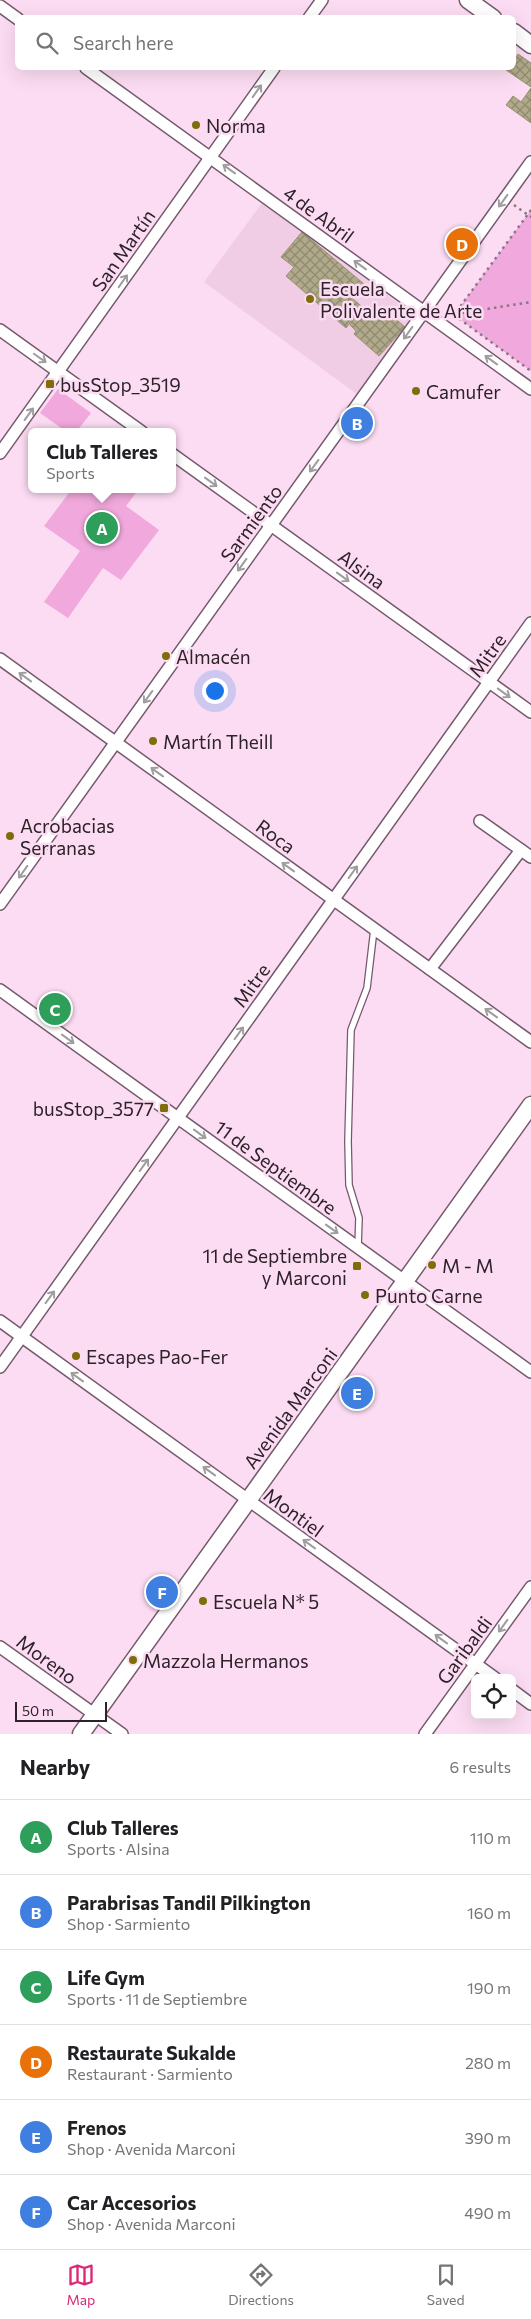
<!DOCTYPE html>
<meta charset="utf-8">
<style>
:root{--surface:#fff;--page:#f2f2f2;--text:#202124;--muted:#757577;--line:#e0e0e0;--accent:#db2777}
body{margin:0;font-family:Commissioner,sans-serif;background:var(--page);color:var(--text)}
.controls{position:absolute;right:15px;bottom:15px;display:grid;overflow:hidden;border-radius:8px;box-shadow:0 5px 20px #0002}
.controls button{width:45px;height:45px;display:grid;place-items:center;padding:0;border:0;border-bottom:1px solid var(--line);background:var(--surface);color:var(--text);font:25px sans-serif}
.scale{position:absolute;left:15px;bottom:12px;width:92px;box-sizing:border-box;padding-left:5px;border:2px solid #2d222a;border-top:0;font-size:14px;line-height:18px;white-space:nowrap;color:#2d222a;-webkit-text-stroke:4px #fcdcf2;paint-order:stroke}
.you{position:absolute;left:214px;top:690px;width:18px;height:18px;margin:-12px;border:4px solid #fff;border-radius:50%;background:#1a73e8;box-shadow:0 0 0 8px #1a73e833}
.badge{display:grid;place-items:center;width:32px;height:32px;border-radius:50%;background:var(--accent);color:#fff;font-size:16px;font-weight:700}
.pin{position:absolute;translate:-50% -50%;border:2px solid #fff;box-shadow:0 1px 5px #0006}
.popup{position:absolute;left:28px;top:428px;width:148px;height:65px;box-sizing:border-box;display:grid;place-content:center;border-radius:8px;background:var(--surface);filter:drop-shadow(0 1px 4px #0005);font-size:16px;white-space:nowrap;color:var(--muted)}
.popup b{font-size:19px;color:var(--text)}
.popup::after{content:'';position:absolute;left:50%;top:100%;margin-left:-10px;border:10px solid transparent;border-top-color:var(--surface)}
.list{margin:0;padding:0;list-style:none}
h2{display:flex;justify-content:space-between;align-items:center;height:65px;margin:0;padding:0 20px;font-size:21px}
h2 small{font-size:16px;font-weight:400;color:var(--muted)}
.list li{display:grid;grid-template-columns:32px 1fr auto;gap:15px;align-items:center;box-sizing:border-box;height:75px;padding:0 20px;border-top:1px solid var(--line)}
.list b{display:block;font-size:19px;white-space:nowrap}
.list p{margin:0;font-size:16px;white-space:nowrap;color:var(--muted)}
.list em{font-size:16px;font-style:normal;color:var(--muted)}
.icon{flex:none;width:28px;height:28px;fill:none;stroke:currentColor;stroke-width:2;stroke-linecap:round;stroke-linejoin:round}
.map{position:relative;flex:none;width:531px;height:1734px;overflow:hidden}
.search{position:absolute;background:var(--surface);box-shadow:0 5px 20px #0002;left:15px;right:15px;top:15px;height:55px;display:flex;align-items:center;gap:12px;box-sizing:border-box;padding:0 18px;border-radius:8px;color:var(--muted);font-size:19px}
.sheet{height:515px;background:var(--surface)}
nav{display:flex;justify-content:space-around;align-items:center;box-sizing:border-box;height:70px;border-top:1px solid var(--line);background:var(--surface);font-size:14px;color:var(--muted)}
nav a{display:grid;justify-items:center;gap:2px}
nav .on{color:var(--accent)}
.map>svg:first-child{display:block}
</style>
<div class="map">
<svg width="531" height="1734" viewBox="0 0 531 1734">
<defs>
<pattern id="building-cross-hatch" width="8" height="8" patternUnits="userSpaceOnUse" patternTransform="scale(1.25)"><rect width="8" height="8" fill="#b0aa8a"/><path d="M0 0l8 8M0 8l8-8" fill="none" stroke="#908a71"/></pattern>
</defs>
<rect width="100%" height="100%" fill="#fcdcf2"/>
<path fill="#f0cce5" d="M 262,203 L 416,316 L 358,395 L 204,282 Z"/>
<g fill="#f1a8dc">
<path d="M 531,210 L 531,371 L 454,315 Z"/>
<path d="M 58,389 L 91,413 L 76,432 L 67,432 L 40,413 Z"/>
<path d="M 72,489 L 139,489 L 126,506 L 159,530 L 121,580 L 103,568 L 68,618 L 44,602 L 80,551 L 44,526 Z"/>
</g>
<g fill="url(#building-cross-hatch)" stroke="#989273">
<path d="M 518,54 L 531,63 L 531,87 L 506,70 L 514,68 L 514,60 Z"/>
<path d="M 531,88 L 531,109 L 521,102 Z"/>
<path d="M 513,96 L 531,109 L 531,123 L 506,105 Z"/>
<path d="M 302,232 L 364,284 L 352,298 L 367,311 L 371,306 L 376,310 L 380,306 L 405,327 L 379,356 L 354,334 L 356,331 L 350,325 L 354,318 L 346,328 L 286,276 L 294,267 L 281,257 Z"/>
</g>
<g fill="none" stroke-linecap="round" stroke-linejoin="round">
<g stroke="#755a6d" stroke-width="8">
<path id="service" d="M 358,1247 L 359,1218 L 349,1185 L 348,1141 L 351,1030 L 367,988 L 374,929"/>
</g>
<g stroke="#755a6d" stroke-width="14">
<g id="minor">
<path d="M 0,6 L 18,19"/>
<path d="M 309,18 L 322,0"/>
<path d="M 86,68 L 531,389"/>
<path d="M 0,330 L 142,432"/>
<path d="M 0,453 L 274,68"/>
<path d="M 172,454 L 531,712"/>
<path d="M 0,659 L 531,1042"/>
<path d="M 480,821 L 531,857"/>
<path d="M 0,904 L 531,162"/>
<path d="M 430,969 L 521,850"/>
<path d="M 0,990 L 531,1372"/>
<path d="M 0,1321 L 495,1678"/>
<path d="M 0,1367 L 531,623"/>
<path d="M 0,1647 L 122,1734"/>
<path d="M 512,1690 L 531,1704"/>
<path d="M 425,1734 L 531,1587"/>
</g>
</g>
<g stroke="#755a6d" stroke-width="19">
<g id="secondary">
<path d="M 468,0 L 493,18"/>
<path d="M 514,32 L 531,45"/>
<path d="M 81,1734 L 531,1105"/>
</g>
</g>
<g stroke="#8a7684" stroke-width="2.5" stroke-dasharray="2.5 4" stroke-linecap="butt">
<path d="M 514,205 L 531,217"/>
<path d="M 531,210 L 454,315 L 531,371"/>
<path d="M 449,315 L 531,302"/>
</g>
<use href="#service" stroke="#fff" stroke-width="5.5"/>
<use href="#minor" stroke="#fff" stroke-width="11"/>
<use href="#secondary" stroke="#fff" stroke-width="16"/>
</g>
<defs><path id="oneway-shaft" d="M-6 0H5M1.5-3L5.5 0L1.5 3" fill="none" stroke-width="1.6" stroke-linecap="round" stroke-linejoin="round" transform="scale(1.25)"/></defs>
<g stroke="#a09c9f">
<use href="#oneway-shaft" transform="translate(257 91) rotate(-55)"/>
<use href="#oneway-shaft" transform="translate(229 169) rotate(-144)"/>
<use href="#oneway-shaft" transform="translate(503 201) rotate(126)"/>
<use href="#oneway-shaft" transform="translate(360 265) rotate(-144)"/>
<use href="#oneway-shaft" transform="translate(123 281) rotate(-55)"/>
<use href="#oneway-shaft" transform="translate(408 333) rotate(126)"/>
<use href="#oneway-shaft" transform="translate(40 358) rotate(35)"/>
<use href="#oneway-shaft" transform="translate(491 360) rotate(-144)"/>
<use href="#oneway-shaft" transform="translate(29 414) rotate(-54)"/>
<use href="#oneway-shaft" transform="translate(314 466) rotate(126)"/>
<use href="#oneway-shaft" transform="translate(211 482) rotate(36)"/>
<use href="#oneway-shaft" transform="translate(242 565) rotate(126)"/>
<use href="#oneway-shaft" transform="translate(343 577) rotate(36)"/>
<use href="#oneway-shaft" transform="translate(25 677) rotate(-144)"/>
<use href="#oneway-shaft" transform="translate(504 693) rotate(36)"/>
<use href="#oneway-shaft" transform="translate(148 697) rotate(126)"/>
<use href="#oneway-shaft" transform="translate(157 772) rotate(-144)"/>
<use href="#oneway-shaft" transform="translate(288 867) rotate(-144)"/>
<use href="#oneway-shaft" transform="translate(23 872) rotate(126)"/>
<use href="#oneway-shaft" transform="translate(353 872) rotate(-54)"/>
<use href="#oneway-shaft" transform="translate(491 1013) rotate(-144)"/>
<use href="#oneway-shaft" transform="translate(239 1033) rotate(-54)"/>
<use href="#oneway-shaft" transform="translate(68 1039) rotate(36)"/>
<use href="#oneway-shaft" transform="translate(200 1134) rotate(36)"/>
<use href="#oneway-shaft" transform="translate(144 1165) rotate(-54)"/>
<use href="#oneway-shaft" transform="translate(332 1229) rotate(36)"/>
<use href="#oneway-shaft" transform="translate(50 1297) rotate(-54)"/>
<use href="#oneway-shaft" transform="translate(77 1377) rotate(-144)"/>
<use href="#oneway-shaft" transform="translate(209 1471) rotate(-144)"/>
<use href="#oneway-shaft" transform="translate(309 1544) rotate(-144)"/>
<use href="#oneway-shaft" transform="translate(503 1626) rotate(126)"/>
<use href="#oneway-shaft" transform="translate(441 1639) rotate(-144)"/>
</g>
<g fill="#7e6d08" stroke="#fcdcf2" stroke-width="2">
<circle cx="196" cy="125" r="5"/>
<circle cx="310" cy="299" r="5"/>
<rect x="45" y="379" width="10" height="10" rx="2.5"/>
<circle cx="416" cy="391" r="5"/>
<circle cx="166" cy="656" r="5"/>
<circle cx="153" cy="741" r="5"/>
<circle cx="10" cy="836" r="5"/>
<rect x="159" y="1103" width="10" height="10" rx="2.5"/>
<circle cx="432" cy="1265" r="5"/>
<rect x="352" y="1261" width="10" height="10" rx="2.5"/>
<circle cx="365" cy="1295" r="5"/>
<circle cx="76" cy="1356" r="5"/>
<circle cx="203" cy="1601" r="5"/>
<circle cx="133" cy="1660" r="5"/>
</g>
<g text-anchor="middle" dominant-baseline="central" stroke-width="5" stroke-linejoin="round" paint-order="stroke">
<g font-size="19" fill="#2d222a" stroke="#fcdcf2" text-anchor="start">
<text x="206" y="125">Norma</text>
<text x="320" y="288">Escuela<tspan x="320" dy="22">Polivalente de Arte</tspan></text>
<text x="60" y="384">busStop_3519</text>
<text x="426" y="391">Camufer</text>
<text x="176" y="656">Almacén</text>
<text x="163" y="741">Martín Theill</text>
<text x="20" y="825">Acrobacias<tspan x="20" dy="22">Serranas</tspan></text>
<text x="154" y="1108" text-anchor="end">busStop_3577</text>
<text x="347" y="1255" text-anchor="end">11 de Septiembre<tspan x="347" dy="22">y Marconi</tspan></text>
<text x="442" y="1265">M - M</text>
<text x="375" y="1295">Punto Carne</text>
<text x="86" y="1356">Escapes Pao-Fer</text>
<text x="213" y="1601">Escuela N* 5</text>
<text x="143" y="1660">Mazzola Hermanos</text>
</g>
<g font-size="19" fill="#2d222a" stroke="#fcdcf2">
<text transform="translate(319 214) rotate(36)">4 de Abril</text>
<text transform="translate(123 250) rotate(-55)">San Martín</text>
<text transform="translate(251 523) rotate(-54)">Sarmiento</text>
<text transform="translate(362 569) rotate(36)">Alsina</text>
<text transform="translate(487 655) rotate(-54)">Mitre</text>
<text transform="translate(276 836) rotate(36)">Roca</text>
<text transform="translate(251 985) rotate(-54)">Mitre</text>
<text transform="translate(276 1167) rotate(36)">11 de Septiembre</text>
<text transform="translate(290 1408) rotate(-54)">Avenida Marconi</text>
<text transform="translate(294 1512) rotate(36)">Montiel</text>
<text transform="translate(464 1650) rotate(-54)">Garibaldi</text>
<text transform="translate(47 1659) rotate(36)">Moreno</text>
</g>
</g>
</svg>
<div class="controls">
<button><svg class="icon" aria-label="locate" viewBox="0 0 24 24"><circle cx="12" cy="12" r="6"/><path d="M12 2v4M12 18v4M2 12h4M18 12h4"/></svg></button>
</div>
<div class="scale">50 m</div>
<div class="you"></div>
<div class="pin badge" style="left:102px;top:528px;background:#2e9e5b">A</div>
<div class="popup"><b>Club Talleres</b>Sports</div>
<div class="pin badge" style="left:357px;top:423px;background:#3f7fe0">B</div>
<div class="pin badge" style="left:55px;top:1009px;background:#2e9e5b">C</div>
<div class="pin badge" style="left:462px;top:244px;background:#e8710a">D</div>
<div class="pin badge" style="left:357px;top:1393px;background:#3f7fe0">E</div>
<div class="pin badge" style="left:162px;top:1592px;background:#3f7fe0">F</div>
<div class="search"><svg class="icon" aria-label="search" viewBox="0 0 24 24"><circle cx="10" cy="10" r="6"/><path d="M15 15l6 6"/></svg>Search here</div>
</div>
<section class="sheet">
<h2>Nearby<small>6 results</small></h2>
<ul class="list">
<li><span class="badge" style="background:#2e9e5b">A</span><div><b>Club Talleres</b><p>Sports · Alsina</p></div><em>110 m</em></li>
<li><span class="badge" style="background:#3f7fe0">B</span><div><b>Parabrisas Tandil Pilkington</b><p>Shop · Sarmiento</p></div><em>160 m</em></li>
<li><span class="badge" style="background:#2e9e5b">C</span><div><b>Life Gym</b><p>Sports · 11 de Septiembre</p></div><em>190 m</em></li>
<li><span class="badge" style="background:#e8710a">D</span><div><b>Restaurate Sukalde</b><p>Restaurant · Sarmiento</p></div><em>280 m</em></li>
<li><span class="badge" style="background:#3f7fe0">E</span><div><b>Frenos</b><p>Shop · Avenida Marconi</p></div><em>390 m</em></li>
<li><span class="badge" style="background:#3f7fe0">F</span><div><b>Car Accesorios</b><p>Shop · Avenida Marconi</p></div><em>490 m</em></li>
</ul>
</section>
<nav>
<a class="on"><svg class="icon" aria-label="map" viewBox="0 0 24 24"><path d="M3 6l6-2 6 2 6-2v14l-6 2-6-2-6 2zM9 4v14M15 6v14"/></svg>Map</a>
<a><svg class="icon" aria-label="directions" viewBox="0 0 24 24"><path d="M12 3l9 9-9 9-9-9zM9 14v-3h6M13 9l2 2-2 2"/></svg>Directions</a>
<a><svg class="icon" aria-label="saved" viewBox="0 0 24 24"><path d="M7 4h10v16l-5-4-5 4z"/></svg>Saved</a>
</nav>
